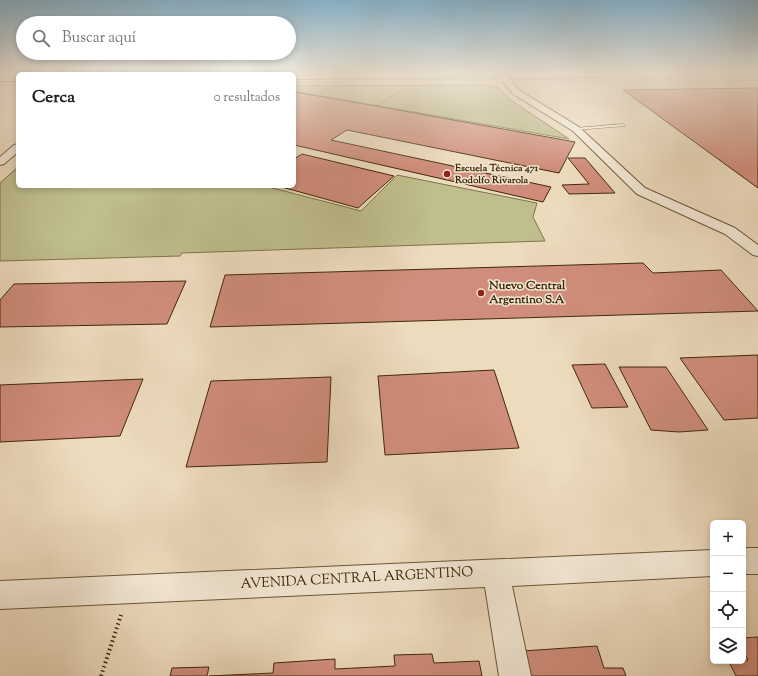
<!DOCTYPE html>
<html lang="es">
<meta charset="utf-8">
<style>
:root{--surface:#fff;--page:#f2f2f2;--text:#222;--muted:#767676;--line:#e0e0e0}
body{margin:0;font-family:"Sorts Mill Goudy",serif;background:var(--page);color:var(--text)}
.controls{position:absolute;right:12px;bottom:12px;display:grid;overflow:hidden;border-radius:6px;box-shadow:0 2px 6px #0003}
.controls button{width:36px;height:36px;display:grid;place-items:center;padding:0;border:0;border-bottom:1px solid var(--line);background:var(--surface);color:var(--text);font:20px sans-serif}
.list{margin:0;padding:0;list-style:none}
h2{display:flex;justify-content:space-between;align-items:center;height:52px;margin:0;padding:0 16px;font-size:17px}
h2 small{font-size:13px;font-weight:400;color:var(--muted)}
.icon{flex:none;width:22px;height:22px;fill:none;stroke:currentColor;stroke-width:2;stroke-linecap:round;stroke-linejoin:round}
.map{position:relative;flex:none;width:758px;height:676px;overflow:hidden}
.search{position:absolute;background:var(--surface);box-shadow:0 2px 6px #0003;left:16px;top:16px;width:280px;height:44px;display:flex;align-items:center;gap:10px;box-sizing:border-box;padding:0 14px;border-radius:22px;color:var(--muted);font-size:15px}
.panel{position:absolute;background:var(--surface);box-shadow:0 2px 6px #0003;left:16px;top:72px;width:280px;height:116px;border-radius:6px}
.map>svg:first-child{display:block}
</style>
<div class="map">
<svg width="758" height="676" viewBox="0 0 758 676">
<rect width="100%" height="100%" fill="#eddbbe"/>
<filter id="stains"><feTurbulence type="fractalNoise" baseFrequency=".005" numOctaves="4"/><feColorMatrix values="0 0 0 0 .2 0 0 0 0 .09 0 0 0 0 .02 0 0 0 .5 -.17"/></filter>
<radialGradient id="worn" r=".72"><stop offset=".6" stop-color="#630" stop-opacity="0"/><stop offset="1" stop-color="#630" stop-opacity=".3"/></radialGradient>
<g fill="#bfbe8c" stroke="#7f744a">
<path d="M 758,74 L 758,79 L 507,81 L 502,75 Z"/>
<path d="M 488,85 L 499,88 L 509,99 L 569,139 L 294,91 L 294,86 Z"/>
<path d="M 18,167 L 18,186 L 265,186 L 361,211 L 397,175 L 537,203 L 533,217 L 545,241 L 182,253 L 180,256 L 0,261 L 0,183 Z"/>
</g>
<g fill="#d08d7b" stroke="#3f2907">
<path d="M 758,88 L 758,188 L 623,90 Z"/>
<path d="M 294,92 L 376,106 L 575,142 L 559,173 L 347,130 L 331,140 L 551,187 L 543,202 L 294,145 Z"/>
<path d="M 302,154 L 394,176 L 358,208 L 278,186 L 294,186 L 294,159 Z"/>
<path d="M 568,158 L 585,158 L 615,193 L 569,194 L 562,185 L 589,184 Z"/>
<path d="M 643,263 L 653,273 L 721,270 L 758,311 L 210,327 L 225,275 Z"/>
<path d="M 186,281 L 167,324 L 0,327 L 0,300 L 14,284 Z"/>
<path d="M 758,355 L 758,418 L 724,420 L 680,358 Z"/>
<path d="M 605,364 L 628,407 L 592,408 L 572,365 Z"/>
<path d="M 619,367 L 666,367 L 708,430 L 679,432 L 651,430 Z"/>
<path d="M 494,370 L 519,448 L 385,455 L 378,376 Z"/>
<path d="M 331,377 L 327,462 L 186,467 L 211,381 Z"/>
<path d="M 143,379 L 120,436 L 0,442 L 0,385 Z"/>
<path d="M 758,637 L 758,676 L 736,676 L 729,662 L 748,660 L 743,651 L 743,638 Z"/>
<path d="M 597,646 L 604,668 L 623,668 L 626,676 L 528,676 L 522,651 Z"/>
<path d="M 432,654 L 434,663 L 479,661 L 482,676 L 209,676 L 273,673 L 274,663 L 335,659 L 335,669 L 395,666 L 394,655 Z"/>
<path d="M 209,667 L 207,676 L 170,676 L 172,668 Z"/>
</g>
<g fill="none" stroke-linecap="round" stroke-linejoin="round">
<g stroke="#6a5635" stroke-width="1">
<g id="service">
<path d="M 758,78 L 758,80 L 507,82 L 505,81 L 507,80 Z"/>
<path d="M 623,124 L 625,125 L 625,126 L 576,130 L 574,129 L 576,128 Z"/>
</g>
</g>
<g stroke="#6a5635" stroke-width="2">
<g id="minor">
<path d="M 497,74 L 505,74 L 519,90 L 579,127 L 645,188 L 735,228 L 758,245 L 758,256 L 753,255 L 725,234 L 637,194 L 573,131 L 513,94 Z"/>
<path d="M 18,144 L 18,152 L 4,164 L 0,165 L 0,157 L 14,145 Z"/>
<rect x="743" y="548" width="15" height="26"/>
<path d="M 713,550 L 713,576 L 512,586 L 531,676 L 499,676 L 485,587 L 0,609 L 0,581 Z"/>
</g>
</g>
<g stroke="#3f2907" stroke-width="2">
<g id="secondary">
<path d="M 291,74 L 608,74 L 603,77 L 294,79 L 294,74 Z"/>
<rect x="0" y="75" width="18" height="6"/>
</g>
</g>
<path stroke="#3f2907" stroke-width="1" stroke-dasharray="0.5 1" stroke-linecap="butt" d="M 376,106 L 401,91"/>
<path stroke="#3f2907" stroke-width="4" stroke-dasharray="1.5 3" stroke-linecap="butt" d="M 101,676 L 121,615"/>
<use href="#service" fill="#f3e8d5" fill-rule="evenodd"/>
<use href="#minor" fill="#f3e8d5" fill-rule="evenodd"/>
<use href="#secondary" fill="#f3e8d5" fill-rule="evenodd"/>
</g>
<linearGradient id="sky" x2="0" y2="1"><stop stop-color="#88b7d3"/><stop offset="0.44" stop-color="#f7efe2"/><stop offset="1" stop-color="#f7efe2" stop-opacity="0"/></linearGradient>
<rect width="758" height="168" fill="url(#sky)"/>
<g fill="#8f2418" stroke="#f3e8d5" stroke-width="1.5">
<circle cx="447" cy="174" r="4"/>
<circle cx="481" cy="293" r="4"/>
</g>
<g text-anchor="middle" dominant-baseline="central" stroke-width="3" stroke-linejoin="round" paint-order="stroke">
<g font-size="10" font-weight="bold" fill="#3f2907" stroke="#f3e8d5" text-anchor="start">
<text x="455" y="168">Escuela Técnica 471<tspan x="455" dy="12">Rodolfo Rivarola</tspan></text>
</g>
<g font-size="12" font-weight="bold" fill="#3f2907" stroke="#f3e8d5" text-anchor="start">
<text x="489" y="286">Nuevo Central<tspan x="489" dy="14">Argentino S.A</tspan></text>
</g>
<g font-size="14" fill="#3f2907" stroke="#f3e8d5">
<text transform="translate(357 579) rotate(-3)">AVENIDA CENTRAL ARGENTINO</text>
</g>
</g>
<rect width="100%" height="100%" filter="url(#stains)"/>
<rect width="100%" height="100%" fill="url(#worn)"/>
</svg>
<div class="controls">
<button>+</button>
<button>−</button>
<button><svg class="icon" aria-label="locate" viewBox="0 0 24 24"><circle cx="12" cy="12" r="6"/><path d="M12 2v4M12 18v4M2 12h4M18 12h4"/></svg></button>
<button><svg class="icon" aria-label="layers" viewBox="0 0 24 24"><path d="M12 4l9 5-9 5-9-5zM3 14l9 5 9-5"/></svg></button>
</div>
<div class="search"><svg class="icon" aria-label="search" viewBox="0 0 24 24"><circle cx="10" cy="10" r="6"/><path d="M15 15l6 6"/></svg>Buscar aquí</div>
<section class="panel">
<h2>Cerca<small>0 resultados</small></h2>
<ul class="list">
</ul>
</section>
</div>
